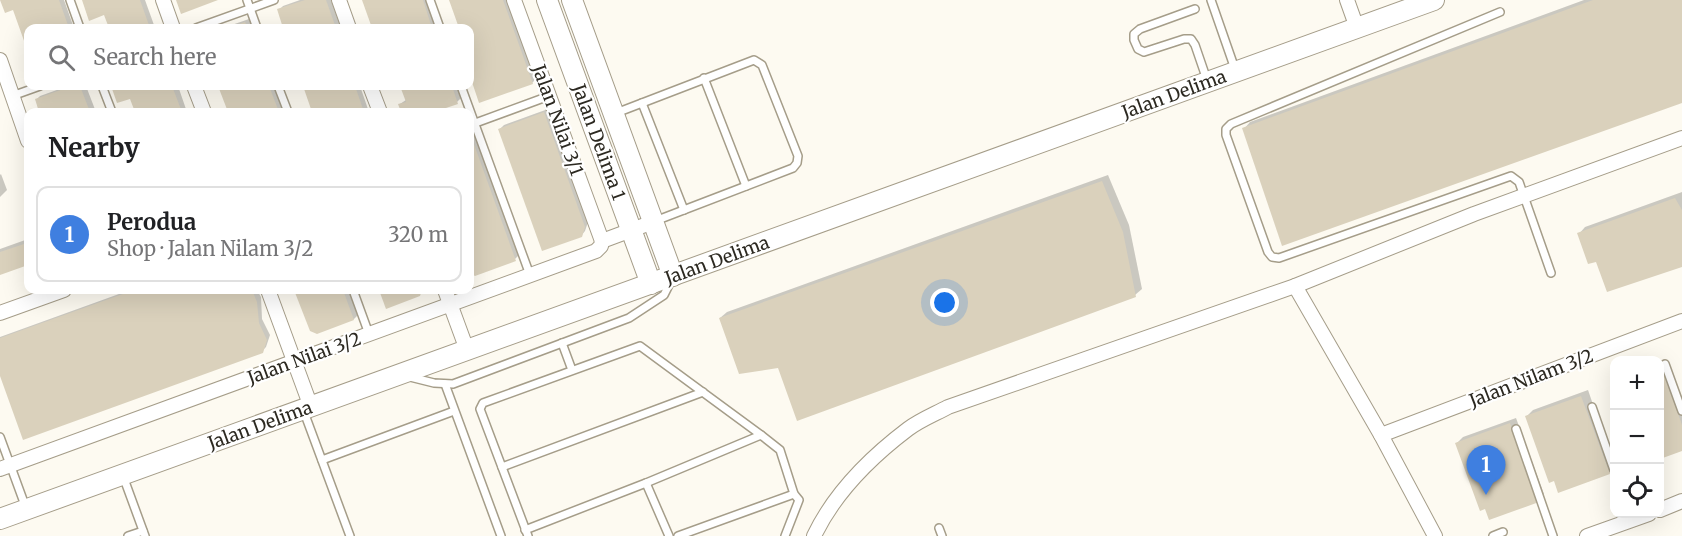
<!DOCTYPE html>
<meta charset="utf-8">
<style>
:root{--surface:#fff;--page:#f6f6f6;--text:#202124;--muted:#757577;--line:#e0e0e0;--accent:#1a73e8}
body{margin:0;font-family:Merriweather,serif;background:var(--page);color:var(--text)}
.controls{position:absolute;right:18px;bottom:18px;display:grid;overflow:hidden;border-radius:12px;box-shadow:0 6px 24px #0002}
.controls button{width:54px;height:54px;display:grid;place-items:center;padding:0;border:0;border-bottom:2px solid var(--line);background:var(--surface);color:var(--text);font:30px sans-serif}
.you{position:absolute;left:945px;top:303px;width:21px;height:21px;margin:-15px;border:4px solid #fff;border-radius:50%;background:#1a73e8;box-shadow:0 0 0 9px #1a73e833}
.badge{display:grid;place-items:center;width:39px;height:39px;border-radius:50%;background:var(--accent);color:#fff;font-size:20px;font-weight:700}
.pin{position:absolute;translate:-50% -50px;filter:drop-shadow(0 2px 3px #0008)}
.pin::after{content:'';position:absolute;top:32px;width:21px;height:18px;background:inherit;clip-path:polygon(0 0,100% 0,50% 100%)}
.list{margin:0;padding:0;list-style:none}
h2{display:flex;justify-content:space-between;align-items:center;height:78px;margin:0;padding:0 24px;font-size:26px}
h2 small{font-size:20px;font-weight:400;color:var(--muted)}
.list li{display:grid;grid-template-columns:39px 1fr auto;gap:18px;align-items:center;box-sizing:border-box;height:96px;margin:0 12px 12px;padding:0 12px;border:2px solid var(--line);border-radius:12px}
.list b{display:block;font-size:22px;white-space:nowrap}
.list p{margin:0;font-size:20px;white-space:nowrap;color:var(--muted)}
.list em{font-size:20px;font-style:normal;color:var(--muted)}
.icon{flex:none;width:33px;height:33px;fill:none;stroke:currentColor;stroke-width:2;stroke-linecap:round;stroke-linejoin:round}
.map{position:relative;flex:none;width:1682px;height:536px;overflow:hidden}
.search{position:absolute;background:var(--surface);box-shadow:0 6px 24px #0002;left:24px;top:24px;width:450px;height:66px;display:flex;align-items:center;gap:15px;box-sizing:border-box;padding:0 21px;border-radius:12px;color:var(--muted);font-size:22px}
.panel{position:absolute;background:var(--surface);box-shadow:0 6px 24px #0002;left:24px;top:108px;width:450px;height:186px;border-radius:12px}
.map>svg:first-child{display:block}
</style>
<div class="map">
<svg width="1682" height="536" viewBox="0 0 1682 536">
<rect width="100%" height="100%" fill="#fdfaf1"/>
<g fill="#0003">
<path d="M 2,0 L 64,0 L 74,28 L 28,28 L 28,48 L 14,8 Z"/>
<path d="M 83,0 L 145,0 L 154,25 L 150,28 L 111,28 L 105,13 Z"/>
<path d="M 300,0 L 331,0 L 341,28 L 285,28 L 279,10 L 283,6 Z"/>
<path d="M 363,0 L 428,0 L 437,28 L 373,28 Z"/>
<path d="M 450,0 L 508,0 L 536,79 L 532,83 L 480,101 L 470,72 L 470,28 L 460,28 Z"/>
<path d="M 1584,0 L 1682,0 L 1682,102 L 1244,129 L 1250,122 Z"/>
<path d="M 249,19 L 253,28 L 223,28 Z"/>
<path d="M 68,86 L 86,86 L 96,112 L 41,112 L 36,100 L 40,96 Z"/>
<path d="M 112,86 L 178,86 L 187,112 L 137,112 L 131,97 L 118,101 Z"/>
<path d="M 220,86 L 274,86 L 284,112 L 230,112 Z"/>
<path d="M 304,86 L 360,86 L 369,112 L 313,112 Z"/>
<path d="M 402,86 L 457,86 L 461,98 L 457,102 L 444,107 L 446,112 L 402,112 L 400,104 L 406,100 Z"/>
<path d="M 548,109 L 588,222 L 585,231 L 581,236 L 500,129 L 504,125 Z"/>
<path d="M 475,133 L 519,255 L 515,259 L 475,274 L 470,271 L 470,135 Z"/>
<path d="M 1,174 L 7,190 L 0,197 L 0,175 Z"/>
<path d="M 1108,175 L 1129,225 L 1142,289 L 1135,295 L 779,366 L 720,318 L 727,312 Z"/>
<path d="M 1682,192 L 1682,265 L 1597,260 L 1579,234 L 1585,227 Z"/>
<path d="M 28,239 L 28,263 L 0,274 L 0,249 Z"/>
<path d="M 130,290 L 257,290 L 261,297 L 262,319 L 270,335 L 266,347 L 262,351 L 0,372 L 0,337 Z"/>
<path d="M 296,290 L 348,290 L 358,315 L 354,319 L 317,332 L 311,330 Z"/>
<path d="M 381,290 L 424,290 L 419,295 L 387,307 Z"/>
<path d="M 1668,362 L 1682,401 L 1682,449 L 1660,457 L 1660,369 L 1669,366 L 1668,363 L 1660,365 Z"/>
<path d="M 1588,390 L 1614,465 L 1609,473 L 1526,417 L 1533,410 Z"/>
<path d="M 1516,418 L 1544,494 L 1538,501 L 1457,443 L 1463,437 Z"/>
</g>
<g fill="#dad1bc">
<path d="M 0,0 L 59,0 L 69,28 L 28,28 L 28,52 L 13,10 L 5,13 Z"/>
<path d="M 82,0 L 140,0 L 150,28 L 109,28 L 104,15 L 89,21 Z"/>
<path d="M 176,0 L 218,0 L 181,14 Z"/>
<path d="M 305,0 L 326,0 L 336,28 L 283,28 L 277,9 Z"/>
<path d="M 362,0 L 423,0 L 432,28 L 372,28 Z"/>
<path d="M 449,0 L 503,0 L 533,84 L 479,103 L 470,76 L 470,28 L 459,28 Z"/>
<path d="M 1593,0 L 1682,0 L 1682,103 L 1282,246 L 1242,128 Z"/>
<path d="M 245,22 L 248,28 L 228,28 Z"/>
<path d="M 72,86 L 80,86 L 90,112 L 39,112 L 35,99 Z"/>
<path d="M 111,86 L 172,86 L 182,112 L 135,112 L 130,99 L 117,103 Z"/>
<path d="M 218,86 L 269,86 L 279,112 L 228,112 Z"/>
<path d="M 303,86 L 355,86 L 364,112 L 312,112 Z"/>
<path d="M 400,86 L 452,86 L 458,104 L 440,110 L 441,112 L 401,112 L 398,104 L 406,102 Z"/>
<path d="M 544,112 L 585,227 L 582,237 L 542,251 L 498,129 Z"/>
<path d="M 471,136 L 516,261 L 475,276 L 470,273 L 470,137 Z"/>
<path d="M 1102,181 L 1123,232 L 1136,297 L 797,421 L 778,368 L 739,374 L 719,318 Z"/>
<path d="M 1675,198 L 1682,210 L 1682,267 L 1607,292 L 1596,262 L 1588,264 L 1577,233 Z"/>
<path d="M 24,244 L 28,256 L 28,265 L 0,275 L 0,252 Z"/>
<path d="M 134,290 L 252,290 L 257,302 L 259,323 L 267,340 L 263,353 L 23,440 L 0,376 L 0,338 Z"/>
<path d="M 294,290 L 343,290 L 354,320 L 317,334 L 310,331 Z"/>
<path d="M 379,290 L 422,290 L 420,296 L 386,309 Z"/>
<path d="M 1662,367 L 1682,425 L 1682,451 L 1660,459 L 1660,368 Z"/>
<path d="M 1581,396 L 1610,474 L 1558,493 L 1554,481 L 1549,483 L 1525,416 Z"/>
<path d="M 1510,423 L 1539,502 L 1489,520 L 1485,509 L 1480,511 L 1455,443 Z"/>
</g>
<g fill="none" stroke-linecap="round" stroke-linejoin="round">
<g stroke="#a59d89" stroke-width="10">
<g id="lane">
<path d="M 70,0 L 80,28"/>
<path d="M 247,0 L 257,28"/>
<path d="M 430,0 L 440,28"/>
<path d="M 1211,0 L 1235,69"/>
<path d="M 1195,9 L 1140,29 L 1134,34 L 1134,40 L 1138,49 L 1144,52 L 1184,39 L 1191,39 L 1195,45 L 1207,80"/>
<path d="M 1500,12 L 1231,124 L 1226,129 L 1226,135 L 1268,252 L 1272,257 L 1279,258 L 1511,176 L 1519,182 L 1551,273"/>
<path d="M 196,28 L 274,0"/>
<path d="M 704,78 L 746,186"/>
<path d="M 102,86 L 112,112"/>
<path d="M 278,86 L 288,112"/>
<path d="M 461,86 L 530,275"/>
<path d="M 12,96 L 40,86"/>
<path d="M 642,103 L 684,210"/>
<path d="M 616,113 L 754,60 L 762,65 L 798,156 L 797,163 L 793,168 L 655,221"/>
<path d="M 470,125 L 549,96"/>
<path d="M 353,290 L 369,334"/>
<path d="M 562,343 L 572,370"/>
<path d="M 1665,364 L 1682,411"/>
<path d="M 410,377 L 434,383 L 453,384 L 629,318 L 664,295 L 671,281"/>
<path d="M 445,384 L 501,536"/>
<path d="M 1592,407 L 1614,470"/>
<path d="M 304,412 L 350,536"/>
<path d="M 1516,429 L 1553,536"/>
<path d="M 0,437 L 26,508"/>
<path d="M 322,460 L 454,411"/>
<path d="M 502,467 L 703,392"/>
<path d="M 123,476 L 145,536"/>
<path d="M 646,483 L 669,536"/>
<path d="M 939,528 L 942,536"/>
<path d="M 525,530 L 646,483 L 761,435 L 780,450 L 794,494 L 799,500 L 785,536"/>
<path d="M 128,536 L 143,531"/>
<path d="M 528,536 L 480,409 L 483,403 L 640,346 L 761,435"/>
<path d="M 678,536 L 794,494"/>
<path d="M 1493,536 L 1503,532"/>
</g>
</g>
<g stroke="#a59d89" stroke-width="16">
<g id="street">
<path d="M 163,0 L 173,28"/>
<path d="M 339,0 L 349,28"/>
<path d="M 514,0 L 602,241"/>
<path d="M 1347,0 L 1357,28"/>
<path d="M 0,60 L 28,141"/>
<path d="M 194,86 L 204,112"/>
<path d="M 370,86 L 380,112"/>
<path d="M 602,241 L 653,222"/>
<path d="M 1295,286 L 1381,435 L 1435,536"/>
<path d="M 268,290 L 311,407"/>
<path d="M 445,290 L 467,350"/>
<path d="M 0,313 L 64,290"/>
<path d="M 1381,435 L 1682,321"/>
<path d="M 0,469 L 596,251 L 601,246 L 602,241"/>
<path d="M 1660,510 L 1682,501"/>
<path d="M 814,536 C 834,494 871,457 908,429 C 920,420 935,414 948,407 L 1295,286 L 1474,214 L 1682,138"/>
<path d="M 1587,536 L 1649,514"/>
</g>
</g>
<g stroke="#a59d89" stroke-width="22">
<g id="secondary">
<path d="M 547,0 L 651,284"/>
<path d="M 572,0 L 673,276"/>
<path d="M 0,519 L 1434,0"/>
</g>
</g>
<use href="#lane" stroke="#fff" stroke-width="7"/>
<use href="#street" stroke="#fff" stroke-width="14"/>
<use href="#secondary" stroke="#fff" stroke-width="20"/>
</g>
<g text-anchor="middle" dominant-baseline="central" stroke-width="4.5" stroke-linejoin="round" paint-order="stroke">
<g font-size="18" fill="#2c2921" stroke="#fff">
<text transform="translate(1174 94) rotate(-20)">Jalan Delima</text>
<text transform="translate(558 120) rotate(70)">Jalan Nilai 3/1</text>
<text transform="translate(599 142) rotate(70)">Jalan Delima 1</text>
<text transform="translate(717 260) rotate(-20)">Jalan Delima</text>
<text transform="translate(304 358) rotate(-20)">Jalan Nilai 3/2</text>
<text transform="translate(1531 378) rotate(-21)">Jalan Nilam 3/2</text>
<text transform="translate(260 425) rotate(-20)">Jalan Delima</text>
</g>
</g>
</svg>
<div class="controls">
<button>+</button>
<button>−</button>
<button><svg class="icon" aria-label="locate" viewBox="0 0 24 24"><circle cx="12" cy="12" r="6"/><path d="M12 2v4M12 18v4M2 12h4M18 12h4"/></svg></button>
</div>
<div class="you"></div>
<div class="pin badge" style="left:1486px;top:495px;background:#3f7fe0">1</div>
<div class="search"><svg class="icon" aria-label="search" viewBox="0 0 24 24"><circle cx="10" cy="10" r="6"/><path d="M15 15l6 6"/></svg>Search here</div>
<section class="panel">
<h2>Nearby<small></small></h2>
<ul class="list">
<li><span class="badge" style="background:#3f7fe0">1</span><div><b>Perodua</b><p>Shop · Jalan Nilam 3/2</p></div><em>320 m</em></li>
</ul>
</section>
</div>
